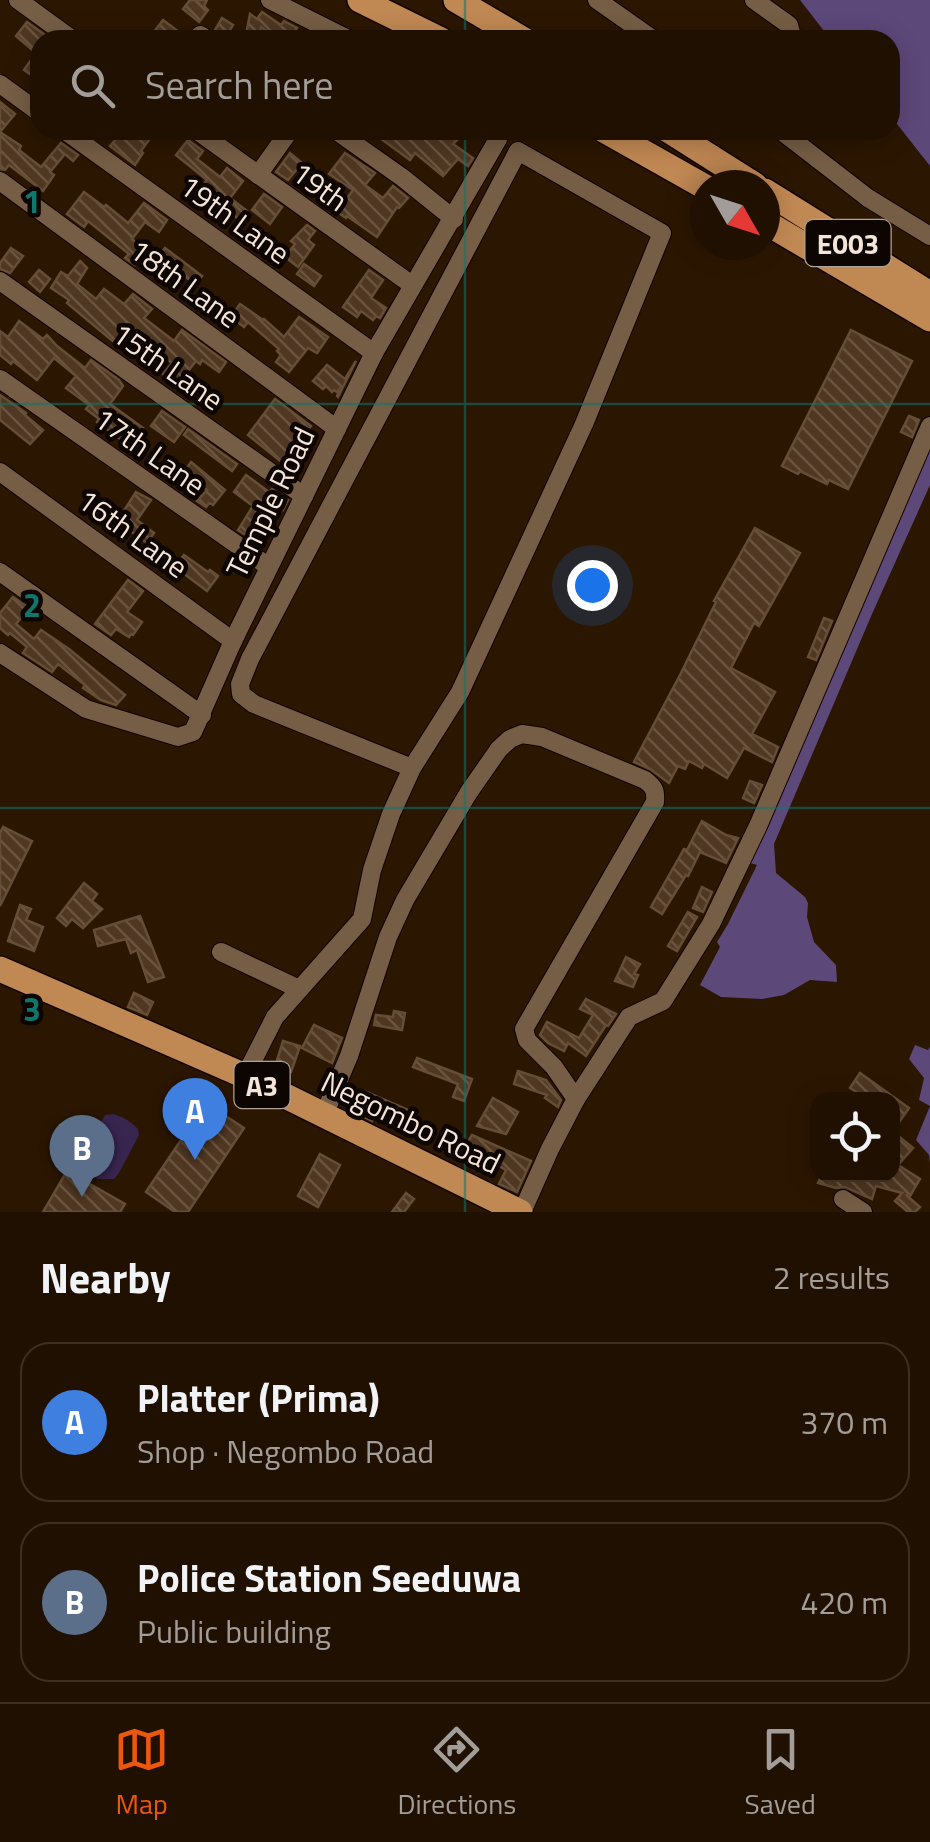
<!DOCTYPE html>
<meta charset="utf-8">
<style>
:root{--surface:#201001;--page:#2d1e10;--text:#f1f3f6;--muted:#a29d99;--line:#3d3023;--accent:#ea580c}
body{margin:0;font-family:"Titillium Web",sans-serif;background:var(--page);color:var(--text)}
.controls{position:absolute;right:30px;bottom:30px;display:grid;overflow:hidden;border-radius:20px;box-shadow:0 5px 25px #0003}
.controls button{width:90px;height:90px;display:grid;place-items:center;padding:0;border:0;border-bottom:2px solid var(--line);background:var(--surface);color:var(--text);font:50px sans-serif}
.compass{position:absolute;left:690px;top:170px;width:90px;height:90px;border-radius:50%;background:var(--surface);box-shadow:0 5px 25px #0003;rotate:129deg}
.you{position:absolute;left:592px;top:585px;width:35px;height:35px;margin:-25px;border:8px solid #fff;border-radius:50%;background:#1a73e8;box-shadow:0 0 0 15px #1a73e833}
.badge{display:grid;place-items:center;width:65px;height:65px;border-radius:50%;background:var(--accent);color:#fff;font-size:32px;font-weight:700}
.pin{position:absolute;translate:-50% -82px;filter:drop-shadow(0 2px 5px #0008)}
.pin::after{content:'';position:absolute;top:52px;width:35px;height:30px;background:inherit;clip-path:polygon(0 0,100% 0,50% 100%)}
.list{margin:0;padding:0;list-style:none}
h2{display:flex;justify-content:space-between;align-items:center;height:130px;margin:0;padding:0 40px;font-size:42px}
h2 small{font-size:32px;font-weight:400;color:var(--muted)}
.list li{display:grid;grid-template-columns:65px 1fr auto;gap:30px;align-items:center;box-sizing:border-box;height:160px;margin:0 20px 20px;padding:0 20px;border:2px solid var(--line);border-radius:30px}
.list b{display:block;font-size:38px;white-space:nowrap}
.list p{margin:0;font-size:32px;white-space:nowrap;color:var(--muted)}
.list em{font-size:32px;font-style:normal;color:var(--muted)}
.icon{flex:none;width:55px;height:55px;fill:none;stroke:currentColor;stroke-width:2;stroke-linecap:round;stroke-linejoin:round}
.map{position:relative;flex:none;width:930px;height:1212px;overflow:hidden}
.search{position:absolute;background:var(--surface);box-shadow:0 5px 25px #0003;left:30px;right:30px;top:30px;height:110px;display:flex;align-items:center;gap:25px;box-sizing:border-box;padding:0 35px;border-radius:30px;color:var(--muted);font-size:38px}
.sheet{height:490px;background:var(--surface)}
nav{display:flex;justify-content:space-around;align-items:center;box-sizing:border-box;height:140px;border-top:2px solid var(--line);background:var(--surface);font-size:28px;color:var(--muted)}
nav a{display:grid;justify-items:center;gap:5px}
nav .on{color:var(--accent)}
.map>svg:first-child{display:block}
</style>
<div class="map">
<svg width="930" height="1212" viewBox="0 0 930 1212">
<defs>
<pattern id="building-back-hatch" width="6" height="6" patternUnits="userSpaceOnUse" patternTransform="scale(2.5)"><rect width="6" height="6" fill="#4f3721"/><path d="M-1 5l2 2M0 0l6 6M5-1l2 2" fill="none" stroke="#695440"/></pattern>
</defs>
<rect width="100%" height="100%" fill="#2b1601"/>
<path fill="#382650" d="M 113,1114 C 124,1117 130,1121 138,1129 L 139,1135 L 119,1173 L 114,1179 L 98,1179 L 83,1168 L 81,1158 L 105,1115 Z"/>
<g fill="#5d487a">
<path d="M 800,0 L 930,0 L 930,166 L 890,115 L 890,40 L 831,40 Z"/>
<path d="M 930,445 L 930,485 L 872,614 L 774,844 L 776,873 L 805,897 L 808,903 L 807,917 L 814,942 L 836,965 L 837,982 L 810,980 L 784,995 L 762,999 L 721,997 L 700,985 L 720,947 L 717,942 L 728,924 L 757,865 L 747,862 Z"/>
<path d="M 915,1045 L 928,1050 L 930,1047 L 930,1164 L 929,1155 L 916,1140 L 930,1106 L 919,1100 L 924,1078 L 909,1059 Z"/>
</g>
<g fill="url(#building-back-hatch)" stroke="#664d36" stroke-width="2.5">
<path d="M 190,0 L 207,0 L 204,6 L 208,10 L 199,22 L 183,9 Z"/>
<path d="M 262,12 L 281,25 L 284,21 L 297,28 L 288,40 L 279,40 L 261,27 L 258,40 L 245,40 L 250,14 L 257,19 Z"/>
<path d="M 222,18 L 233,25 L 224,40 L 220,39 L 215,30 Z"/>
<path d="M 163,20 L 179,32 L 173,40 L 148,40 Z"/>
<path d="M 27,22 L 52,40 L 40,40 L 40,81 L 24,70 L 36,53 L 16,36 Z"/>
<path d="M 0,102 L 15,114 L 0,132 L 21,146 L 19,150 L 41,167 L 61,143 L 78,155 L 73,161 L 65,154 L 50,172 L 54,175 L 43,191 L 9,165 L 5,170 L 0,169 Z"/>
<path d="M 124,130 L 156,130 L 141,151 L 143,153 L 135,165 L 110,146 Z"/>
<path d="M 369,130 L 444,130 L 457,140 L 453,144 L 473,158 L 468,166 L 458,159 L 443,176 L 415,153 L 410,160 Z"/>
<path d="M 188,140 L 203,151 L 197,159 L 220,177 L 227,168 L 243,181 L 230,198 L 247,211 L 240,220 L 220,205 L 215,210 L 195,195 L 207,180 L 176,155 Z"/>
<path d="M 290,153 L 302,163 L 288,180 L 276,172 Z"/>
<path d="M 345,153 L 375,173 L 365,185 L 383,198 L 393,186 L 408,198 L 399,208 L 397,207 L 377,237 L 347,216 L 346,218 L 337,212 L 353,190 L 329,174 Z"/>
<path d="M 84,192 L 104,207 L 106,205 L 128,223 L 144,203 L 167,220 L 159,232 L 145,222 L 132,239 L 146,251 L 135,265 L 125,258 L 129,254 L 88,221 L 84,227 L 67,214 Z"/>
<path d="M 264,194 L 282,207 L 270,224 L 252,210 Z"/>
<path d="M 307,225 L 315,231 L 308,240 L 314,245 L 298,267 L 285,257 L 295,244 L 291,241 Z"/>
<path d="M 11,248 L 23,256 L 10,273 L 0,269 L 0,263 Z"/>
<path d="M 165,248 L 202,276 L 196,284 L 157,258 Z"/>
<path d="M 80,261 L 87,268 L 77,284 L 96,299 L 104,289 L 124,304 L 133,294 L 152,309 L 144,318 L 174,341 L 182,330 L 226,362 L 219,372 L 202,360 L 200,364 L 196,361 L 177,385 L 163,374 L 172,363 L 134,332 L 122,348 L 109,338 L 67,303 L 69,300 L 51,288 L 61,272 L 68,276 Z"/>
<path d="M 304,264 L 321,276 L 314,286 L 297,274 Z"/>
<path d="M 39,270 L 50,279 L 40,292 L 29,282 Z"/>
<path d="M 369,270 L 383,280 L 371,298 L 386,308 L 380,318 L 376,316 L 373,320 L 361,311 L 357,317 L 343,307 Z"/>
<path d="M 240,304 L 263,320 L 264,319 L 284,337 L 299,317 L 328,337 L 317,353 L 308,348 L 289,372 L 276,362 L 281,355 L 277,351 L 279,349 L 248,322 L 244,327 L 231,317 Z"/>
<path d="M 19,321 L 43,339 L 47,335 L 57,346 L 85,368 L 91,360 L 119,380 L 123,386 L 110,404 L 143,428 L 130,446 L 97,422 L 99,419 L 86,409 L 89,405 L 66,388 L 76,376 L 54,358 L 37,380 L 13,361 L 11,364 L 0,355 L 0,331 L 8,337 Z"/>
<path d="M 851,330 L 912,361 L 848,489 L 829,480 L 827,484 L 800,471 L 798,474 L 782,466 Z"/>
<path d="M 356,361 L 338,397 L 337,396 L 342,386 L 337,392 L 334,390 L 332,392 L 326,386 L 323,389 L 313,381 L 327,365 L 345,379 Z"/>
<path d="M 0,395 L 26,413 L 25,415 L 43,430 L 30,444 L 0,420 Z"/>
<path d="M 275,399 L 311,426 L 284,464 L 248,435 Z"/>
<path d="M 162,411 L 185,427 L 174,442 L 151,426 Z"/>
<path d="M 909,416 L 919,420 L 912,437 L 901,432 Z"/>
<path d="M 188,429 L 237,464 L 232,471 L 184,435 Z"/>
<path d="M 191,462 L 225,490 L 213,505 L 209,503 L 206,507 L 197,501 L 207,490 L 184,472 Z"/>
<path d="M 246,475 L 269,492 L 272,489 L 288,500 L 283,510 L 275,503 L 249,537 L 238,530 L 253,506 L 234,492 Z"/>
<path d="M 136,492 L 151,500 L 137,520 L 154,533 L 147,543 L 129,530 L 126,534 L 109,520 L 115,513 L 120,517 Z"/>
<path d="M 755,528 L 800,553 L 759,626 L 754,623 L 731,668 L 775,692 L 752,734 L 778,747 L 772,762 L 744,748 L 727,778 L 704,764 L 702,768 L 689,761 L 685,769 L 678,766 L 669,783 L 650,769 L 634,762 L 680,675 L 716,602 L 714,601 Z"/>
<path d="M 184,555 L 208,572 L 210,570 L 218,576 L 207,591 L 175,567 Z"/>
<path d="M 128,580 L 143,591 L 127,612 L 142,622 L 133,635 L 131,634 L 129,637 L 116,629 L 111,635 L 95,624 Z"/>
<path d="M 13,597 L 29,608 L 16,624 L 34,639 L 41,630 L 69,649 L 125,695 L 116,705 L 101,700 L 83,688 L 85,685 L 58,664 L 52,672 L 23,653 L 27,647 L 10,633 L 8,635 L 0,628 L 0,613 Z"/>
<path d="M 824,618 L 832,621 L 816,660 L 808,657 Z"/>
<path d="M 750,781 L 762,785 L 754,803 L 743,798 Z"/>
<path d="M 702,821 L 726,835 L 738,838 L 726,863 L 700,852 L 688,876 L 686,875 L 662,914 L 651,907 L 684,849 L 687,850 Z"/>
<path d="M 3,827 L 32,841 L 0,906 L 0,833 Z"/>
<path d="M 84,883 L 97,894 L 92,901 L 102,909 L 83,928 L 72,919 L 66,926 L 57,918 Z"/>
<path d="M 702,887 L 712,892 L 703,912 L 693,908 Z"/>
<path d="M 20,905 L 31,909 L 26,920 L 43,927 L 34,951 L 8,941 Z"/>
<path d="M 688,912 L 697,917 L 677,951 L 668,946 Z"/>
<path d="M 140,916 L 164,977 L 148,982 L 137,950 L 131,953 L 126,939 L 98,946 L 94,930 Z"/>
<path d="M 626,957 L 640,964 L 634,974 L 638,975 L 633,987 L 615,981 Z"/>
<path d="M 134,993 L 153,1002 L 147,1015 L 128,1007 Z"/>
<path d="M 586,999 L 616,1014 L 608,1026 L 606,1025 L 586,1056 L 568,1043 L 564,1051 L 548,1043 L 540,1035 L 547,1022 L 579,1038 L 593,1015 L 580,1009 Z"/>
<path d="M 394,1011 L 405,1013 L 402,1030 L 374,1025 L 376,1015 L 393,1017 Z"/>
<path d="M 314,1025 L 342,1038 L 332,1063 L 302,1048 Z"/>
<path d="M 283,1041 L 300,1046 L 291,1072 L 275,1067 Z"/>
<path d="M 417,1058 L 472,1079 L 464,1101 L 453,1097 L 458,1084 L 413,1067 Z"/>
<path d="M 518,1071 L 546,1080 L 561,1100 L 558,1107 L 545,1098 L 547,1095 L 514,1084 Z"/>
<path d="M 860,1073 L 909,1108 L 892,1132 L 892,1100 L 869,1100 L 850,1088 Z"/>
<path d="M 364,1091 L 417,1114 L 410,1130 L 374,1115 L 372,1121 L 352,1111 Z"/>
<path d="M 493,1098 L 518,1112 L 506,1134 L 477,1126 Z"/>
<path d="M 206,1103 L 244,1128 L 188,1212 L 175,1212 L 146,1192 Z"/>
<path d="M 472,1135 L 531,1161 L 517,1192 L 499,1184 L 506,1170 L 465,1147 Z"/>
<path d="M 897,1135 L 913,1148 L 898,1165 L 920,1179 L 910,1196 L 906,1195 L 920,1207 L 915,1212 L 908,1212 L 895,1201 L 902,1193 L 876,1186 L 872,1199 L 845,1187 L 836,1188 L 818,1183 L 822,1174 L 892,1174 L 892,1140 Z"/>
<path d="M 320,1154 L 340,1165 L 318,1207 L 298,1196 Z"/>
<path d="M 67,1171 L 125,1204 L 120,1212 L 43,1212 Z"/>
<path d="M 406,1193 L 414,1199 L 404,1212 L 392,1212 Z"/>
</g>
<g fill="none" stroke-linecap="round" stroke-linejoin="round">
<g stroke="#130200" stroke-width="20">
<g id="minor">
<path d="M 18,0 L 73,40"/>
<path d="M 270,0 L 350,40"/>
<path d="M 597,0 L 654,40"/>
<path d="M 754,0 L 789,25 L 793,40"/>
<path d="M 200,35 L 208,40"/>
<path d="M 0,84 L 40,113"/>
<path d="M 64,130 L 374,353"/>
<path d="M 196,130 L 412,285"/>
<path d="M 335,130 L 403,178 L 454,219"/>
<path d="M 780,130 L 868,198 L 930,236"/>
<path d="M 258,175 L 290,130"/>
<path d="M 0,181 L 337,429"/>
<path d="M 0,281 L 304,496"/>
<path d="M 0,379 L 269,567"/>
<path d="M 0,472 L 233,641"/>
<path d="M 0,572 L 202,715"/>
<path d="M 0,653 L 86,709 L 178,737 L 193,732 L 233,641 L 374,353 L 498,139 L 494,130"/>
<path d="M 221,952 L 299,989"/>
<path d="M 245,1076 L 275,1017 L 362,919 L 372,870 L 391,814 L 412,768 L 460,692 L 584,424 L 662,233 L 518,151 L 250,659 L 240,684 L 241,694 L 254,704 L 412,768"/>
<path d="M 324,1115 L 349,1056 L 388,937 L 405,900 L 469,792 L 499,749 L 510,739 L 522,734 L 542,737 L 645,780 C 654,787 656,790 655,802 L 524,1029 L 527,1040 L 554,1067 L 576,1099"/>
<path d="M 843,1199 L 863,1212"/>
<path d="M 522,1212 L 550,1149 L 576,1099 L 629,1017 L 663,1001 L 711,924 L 758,826 L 930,426"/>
</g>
</g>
<g stroke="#130200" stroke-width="28">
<g id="highway">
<path d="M 360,0 L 441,40"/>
<path d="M 456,0 L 524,40"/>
<path d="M 604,130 L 705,187"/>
<path d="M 668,130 L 755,185"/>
<path d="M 765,191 L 930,294"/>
<path d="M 765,222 L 930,319"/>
<path d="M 0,969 L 245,1076 L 520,1212"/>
</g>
</g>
<use href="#minor" stroke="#765d45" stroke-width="18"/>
<use href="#highway" stroke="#c08853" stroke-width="25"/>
</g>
<path fill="none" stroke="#0f766e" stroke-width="2.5" stroke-opacity="0.55" d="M 465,0 L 465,40M 465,130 L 465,1212M 0,404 L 930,404M 0,808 L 930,808"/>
<g text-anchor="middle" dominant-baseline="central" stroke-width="9" stroke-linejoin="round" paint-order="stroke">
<g fill="#0d0501" stroke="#afa298" stroke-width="2.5">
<rect x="805.5" y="220" width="85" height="46" rx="8"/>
<rect x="234.5" y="1062" width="55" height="46" rx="8"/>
</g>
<g font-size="28" font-weight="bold" fill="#f4e5d8">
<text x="848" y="243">E003</text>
<text x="262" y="1085">A3</text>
</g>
<g font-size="30" fill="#f4e5d8" stroke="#0d0501">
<text transform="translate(320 186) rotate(36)">19th</text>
<text transform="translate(235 219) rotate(36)">19th Lane</text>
<text transform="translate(185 283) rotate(36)">18th Lane</text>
<text transform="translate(168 366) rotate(35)">15th Lane</text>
<text transform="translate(150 451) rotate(35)">17th Lane</text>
<text transform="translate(270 502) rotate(-64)">Temple Road</text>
<text transform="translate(133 533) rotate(36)">16th Lane</text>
<text transform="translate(411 1122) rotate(26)">Negombo Road</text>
</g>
</g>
<g font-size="32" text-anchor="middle" font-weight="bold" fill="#0f766e" stroke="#0d0501" stroke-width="9" stroke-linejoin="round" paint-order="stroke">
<text x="32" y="213">1</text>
<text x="32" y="617">2</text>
<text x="32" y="1021">3</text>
</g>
</svg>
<div class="controls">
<button><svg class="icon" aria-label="locate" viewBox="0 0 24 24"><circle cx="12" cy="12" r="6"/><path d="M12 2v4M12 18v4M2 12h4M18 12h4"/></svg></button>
</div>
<svg class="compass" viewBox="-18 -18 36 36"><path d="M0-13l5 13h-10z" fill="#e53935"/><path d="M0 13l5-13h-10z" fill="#a29d99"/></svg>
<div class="you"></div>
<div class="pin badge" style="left:195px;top:1160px;background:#3f7fe0">A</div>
<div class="pin badge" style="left:82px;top:1197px;background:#5c6f8a">B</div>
<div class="search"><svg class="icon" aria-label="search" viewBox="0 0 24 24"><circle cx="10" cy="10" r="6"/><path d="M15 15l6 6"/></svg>Search here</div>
</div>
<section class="sheet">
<h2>Nearby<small>2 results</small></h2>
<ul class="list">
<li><span class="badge" style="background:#3f7fe0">A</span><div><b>Platter (Prima)</b><p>Shop · Negombo Road</p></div><em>370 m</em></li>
<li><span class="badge" style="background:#5c6f8a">B</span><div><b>Police Station Seeduwa</b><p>Public building</p></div><em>420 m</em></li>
</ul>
</section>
<nav>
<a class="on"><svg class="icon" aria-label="map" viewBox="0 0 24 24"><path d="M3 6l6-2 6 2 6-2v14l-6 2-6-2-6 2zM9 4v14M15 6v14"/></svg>Map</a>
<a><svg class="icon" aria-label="directions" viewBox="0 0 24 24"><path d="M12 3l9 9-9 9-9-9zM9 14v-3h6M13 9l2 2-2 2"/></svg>Directions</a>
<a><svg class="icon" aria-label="saved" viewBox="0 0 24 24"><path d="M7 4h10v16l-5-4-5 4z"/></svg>Saved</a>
</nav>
